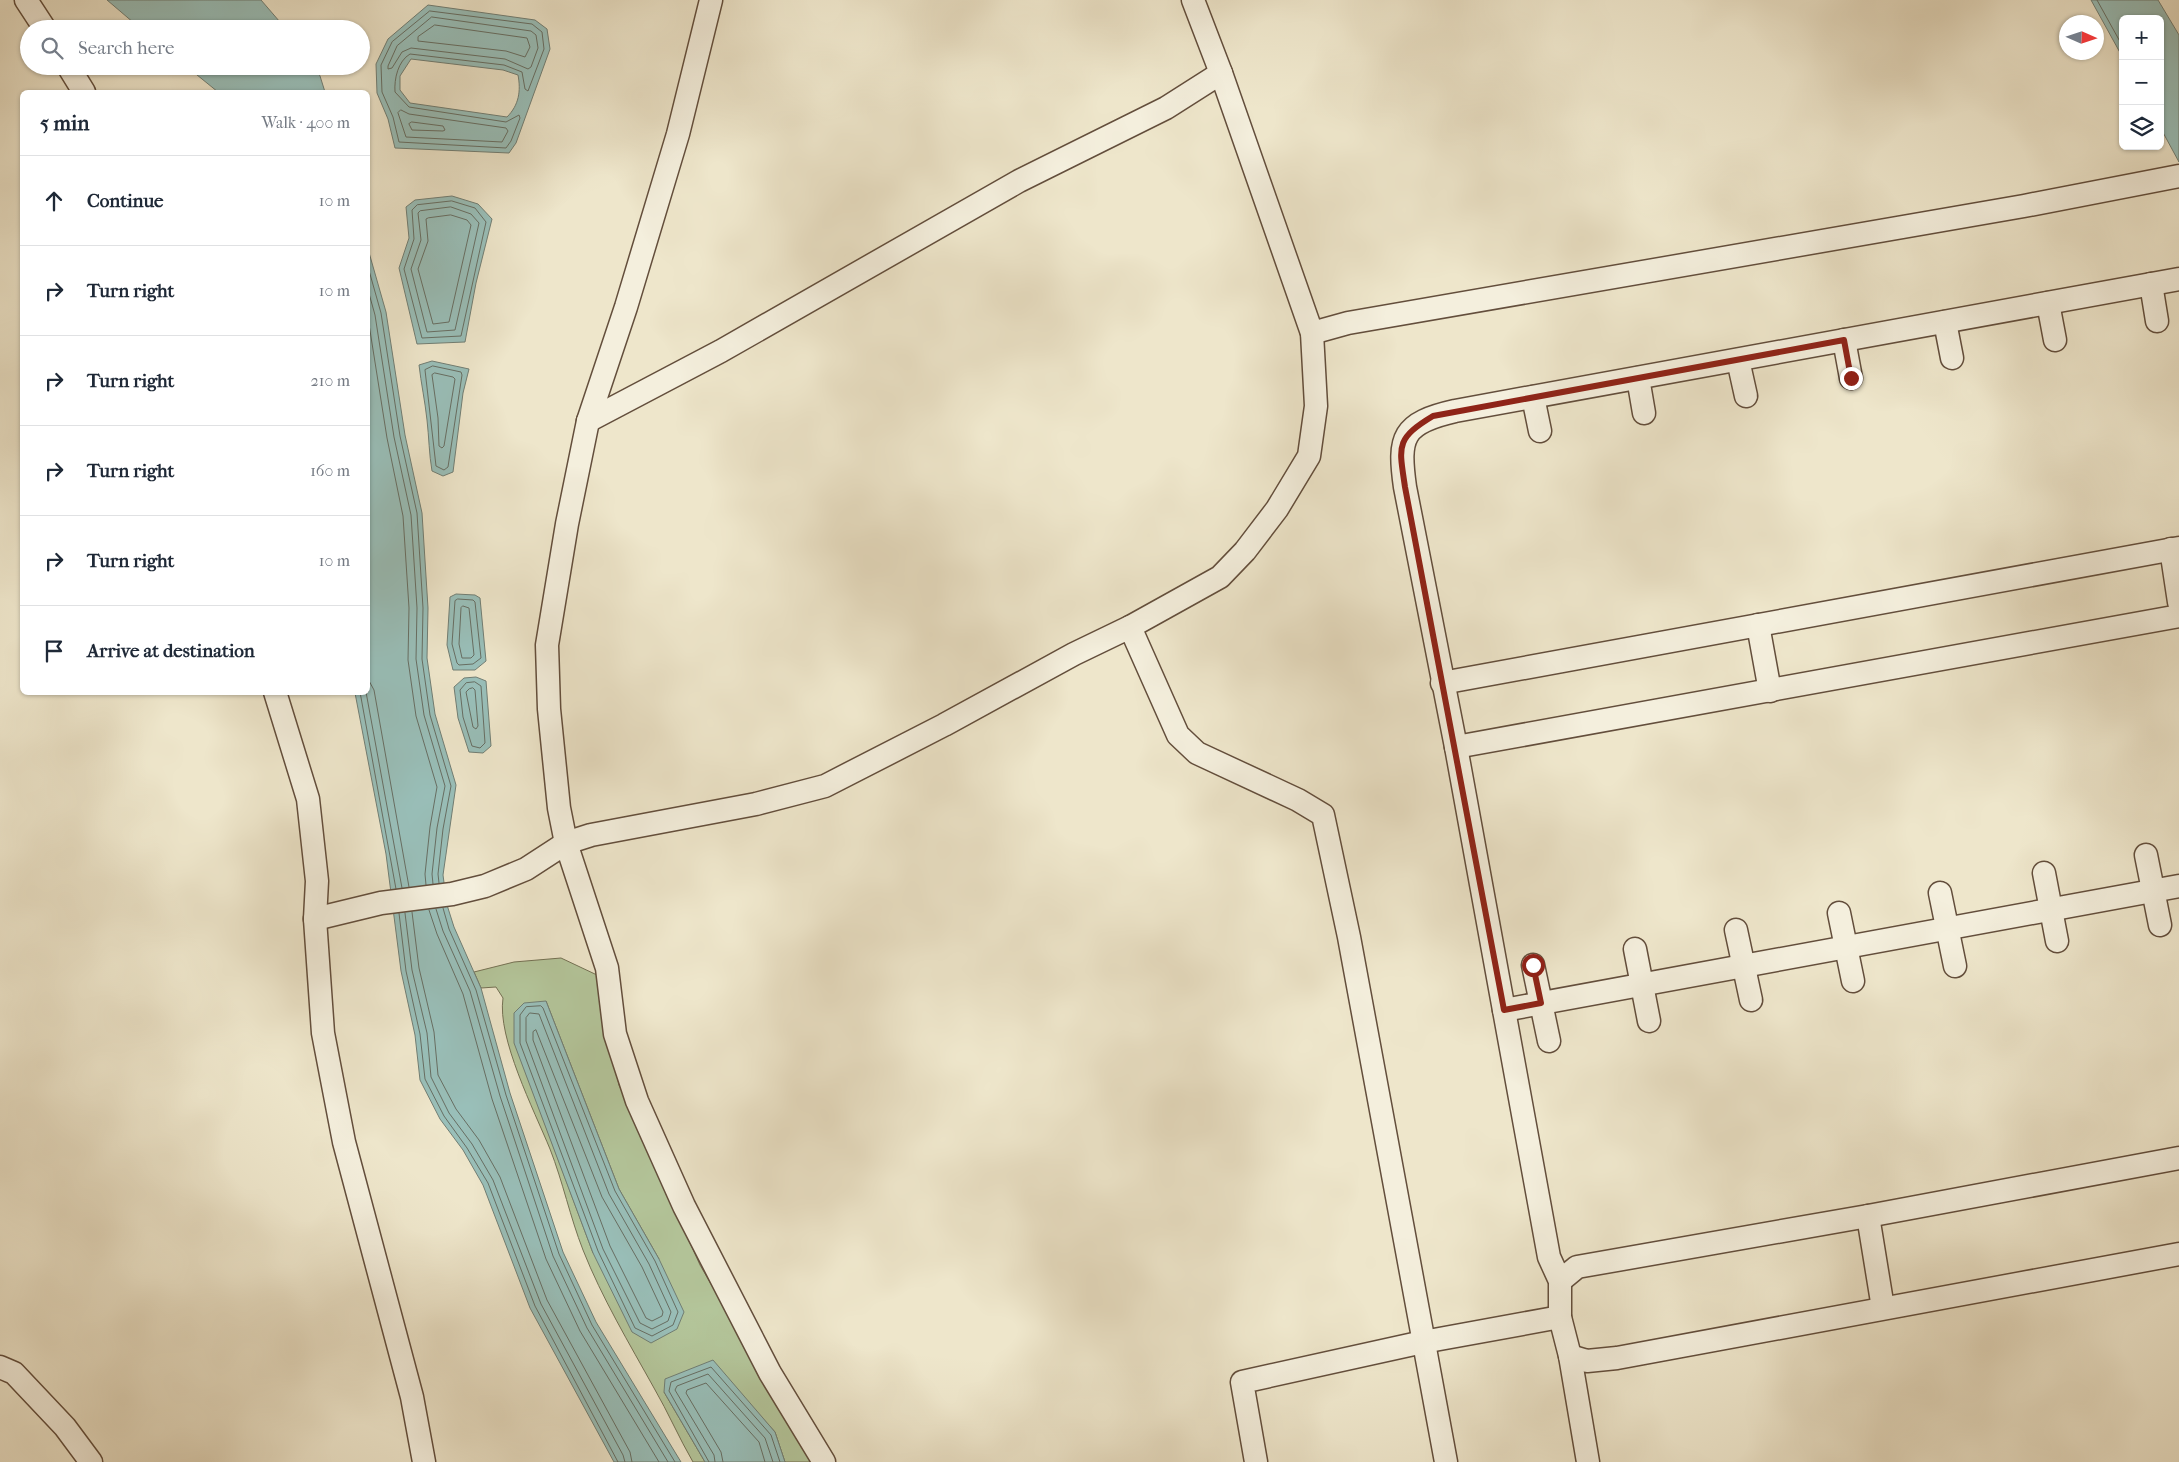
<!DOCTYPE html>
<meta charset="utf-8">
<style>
:root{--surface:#fff;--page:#f2f2f3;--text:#1f2937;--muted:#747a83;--line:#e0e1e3}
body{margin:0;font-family:"IM FELL French Canon",serif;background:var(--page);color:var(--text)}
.controls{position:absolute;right:15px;top:15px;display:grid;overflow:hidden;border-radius:8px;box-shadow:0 1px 4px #0004}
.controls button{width:45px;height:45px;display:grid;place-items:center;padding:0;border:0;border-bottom:1px solid var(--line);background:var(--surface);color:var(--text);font:25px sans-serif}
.compass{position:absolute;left:2059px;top:15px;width:45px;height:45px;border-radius:50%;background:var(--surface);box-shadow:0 1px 4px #0004;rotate:93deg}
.stop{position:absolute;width:15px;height:15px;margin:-11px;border:4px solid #8f2418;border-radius:50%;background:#fff}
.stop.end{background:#8f2418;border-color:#fff;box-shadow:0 1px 5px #0008}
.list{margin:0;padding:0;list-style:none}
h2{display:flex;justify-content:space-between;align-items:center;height:65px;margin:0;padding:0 20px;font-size:21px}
h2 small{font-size:16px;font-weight:400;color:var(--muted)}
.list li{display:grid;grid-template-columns:32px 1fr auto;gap:15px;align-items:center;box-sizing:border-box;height:90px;padding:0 20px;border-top:1px solid var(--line)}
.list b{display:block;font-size:19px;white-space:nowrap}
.list em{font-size:16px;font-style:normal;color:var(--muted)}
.icon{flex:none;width:28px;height:28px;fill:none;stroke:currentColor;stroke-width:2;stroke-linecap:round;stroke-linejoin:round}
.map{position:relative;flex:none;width:2179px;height:1462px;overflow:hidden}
.search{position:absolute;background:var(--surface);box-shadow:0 1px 4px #0004;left:20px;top:20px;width:350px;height:55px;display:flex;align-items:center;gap:12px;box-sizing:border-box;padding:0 18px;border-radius:28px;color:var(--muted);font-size:19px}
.panel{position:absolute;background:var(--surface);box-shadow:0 1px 4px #0004;left:20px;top:90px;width:350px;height:605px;border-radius:8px}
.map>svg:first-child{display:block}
</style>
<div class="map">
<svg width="2179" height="1462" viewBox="0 0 2179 1462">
<rect width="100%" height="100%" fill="#eee6cb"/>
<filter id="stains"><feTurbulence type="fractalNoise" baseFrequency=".004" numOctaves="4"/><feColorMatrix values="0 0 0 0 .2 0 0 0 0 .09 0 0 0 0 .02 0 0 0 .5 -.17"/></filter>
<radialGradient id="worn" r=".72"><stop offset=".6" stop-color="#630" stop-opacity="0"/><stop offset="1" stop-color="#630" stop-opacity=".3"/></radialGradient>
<path fill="#b4c69b" stroke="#747154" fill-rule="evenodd" d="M 561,958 L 597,975 L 604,1020 L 619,1085 L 700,1265 L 814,1462 L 785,1462 L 775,1432 L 745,1399 L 664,1392 L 705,1462 L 693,1462 C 679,1438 668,1412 654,1388 C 629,1343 602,1298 583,1250 C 570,1217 563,1182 550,1149 C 534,1110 497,1038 503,998 L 496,987 L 481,988 L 474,972 L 514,962 ZM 546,1001 L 619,1189 L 659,1259 L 593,1253 L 515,1043 Z"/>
<g fill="#99bfb9" stroke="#717e74" fill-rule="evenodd">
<path d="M 107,0 L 261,0 L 286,29 L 141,29 Z"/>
<path d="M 2091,0 L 2158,0 L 2179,35 L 2179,162 L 2160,127 L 2160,19 L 2123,19 L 2123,58 Z"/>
<path d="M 428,5 L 535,20 L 547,29 L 550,49 L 516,143 L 509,153 L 395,148 L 388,119 L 377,93 L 376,64 L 388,39 ZM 411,59 L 503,70 L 518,75 C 521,91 519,105 507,117 L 410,103 L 400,90 L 400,76 Z"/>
<path d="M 186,66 L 314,66 L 320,76 L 325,92 L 218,92 Z"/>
<path d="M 452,196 L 478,204 L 492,219 L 476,283 L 465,342 L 417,344 L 399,268 L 409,238 L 406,207 L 415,200 Z"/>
<path d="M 368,249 L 386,312 L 405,435 L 422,513 L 428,608 L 427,658 L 435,714 L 456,785 L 443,875 L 447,905 L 454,927 L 481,988 L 510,1093 L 563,1252 L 596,1322 L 681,1462 L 614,1462 L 530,1308 L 483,1185 L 463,1150 L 440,1119 L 420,1080 L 415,1035 L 401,971 L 386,854 L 355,693 L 368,692 Z"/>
<path d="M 432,361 L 469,369 L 463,393 L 453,472 L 443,476 L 432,471 C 429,454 429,437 427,420 C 425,401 421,383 419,365 Z"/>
<path d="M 456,594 L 475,595 L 480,598 L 486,661 L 475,670 L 453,670 L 447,645 L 450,597 Z"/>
<path d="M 476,677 L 486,681 L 491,746 L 483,753 L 469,752 L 458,718 L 454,687 L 464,678 Z"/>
<path d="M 546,1001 L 619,1189 L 659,1259 L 684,1312 L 677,1329 L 651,1343 L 632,1332 L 593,1253 L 514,1043 L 514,1013 L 524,1003 Z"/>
<path d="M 713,1360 L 775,1432 L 785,1462 L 705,1462 L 664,1392 L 665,1379 Z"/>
</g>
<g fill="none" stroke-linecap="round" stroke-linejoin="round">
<g stroke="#676e63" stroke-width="1">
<path d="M 2097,0 L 2123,47"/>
<path d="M 430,11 L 532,24 L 542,32 L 544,49 L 528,91 L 525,89 L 522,72 L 504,65 L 410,54 C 398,61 394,79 395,92 L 409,107 L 506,122 L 519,115 L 520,118 L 511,141 L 506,148 L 399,142 L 393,117 L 382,92 L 381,65 L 392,42 Z"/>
<path d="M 432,17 L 531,31 L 536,35 L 538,48 L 531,67 L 528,69 L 505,59 L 411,48 L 402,52 L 392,68 L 388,69 L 388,66 L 397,46 Z"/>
<path d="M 435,25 L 527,38 L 530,47 L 525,57 L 506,51 L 418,41 L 418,37 Z"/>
<path d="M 401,110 L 409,114 L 506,128 L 508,131 L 502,142 L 406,137 L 398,113 Z"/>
<path d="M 412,122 L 443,126 L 445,130 L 443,131 L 412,130 L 409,124 Z"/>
<path d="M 452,201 L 475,208 L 486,222 L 461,336 L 422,338 L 404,269 L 414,239 L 412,210 L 417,205 Z"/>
<path d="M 451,207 L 471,214 L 479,223 L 455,330 L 427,332 L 411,269 L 421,240 L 418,213 L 420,211 Z"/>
<path d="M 451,215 L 467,220 L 471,225 L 449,322 L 433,324 L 418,269 L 428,241 L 426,219 L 428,218 Z"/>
<path d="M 368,267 L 381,313 L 400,436 L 417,513 L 423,608 L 422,659 L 430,715 L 451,786 L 443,829 L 438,874 L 439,883"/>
<path d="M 368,290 L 375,315 L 394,437 L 411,515 L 417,608 L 416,659 L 424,715 L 445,786 L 437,828 L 432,874 L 433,884"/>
<path d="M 368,318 L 387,438 L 403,516 L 409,608 L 408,660 L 416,716 L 437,787 L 430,827 L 425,874 L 426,885"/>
<path d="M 433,366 L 461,372 L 462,375 L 448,467 L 444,470 L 436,466 L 425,370 Z"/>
<path d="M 435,373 L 453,377 L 455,379 L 444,446 L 442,448 L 439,446 L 438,418 L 432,375 Z"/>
<path d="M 458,599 L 473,600 L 475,602 L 481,658 L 473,664 L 459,665 L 457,663 L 452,644 L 455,601 Z"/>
<path d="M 463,606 L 469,608 L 474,655 L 471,658 L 462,658 L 459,644 L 461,608 Z"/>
<path d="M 368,679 L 374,690 L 409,887"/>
<path d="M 475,682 L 481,686 L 485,743 L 480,748 L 472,746 L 463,717 L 460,690 L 466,683 Z"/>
<path d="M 473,688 L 475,690 L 478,726 L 476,729 L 473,727 L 466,692 L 469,689 Z"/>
<path d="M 360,692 L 396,889"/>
<path d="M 366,692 L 402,888"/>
<path d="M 443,908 L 449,929 L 476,990 L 506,1095 L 559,1254 L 592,1325 L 675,1462"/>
<path d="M 436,909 L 443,931 L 470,991 L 500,1096 L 553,1256 L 587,1328 L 668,1462"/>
<path d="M 429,910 L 437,934 L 463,994 L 492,1099 L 546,1259 L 580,1331 L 659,1462"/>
<path d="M 412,912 L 419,968 L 434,1032 L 438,1075 L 456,1109 L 479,1140 L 500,1177 L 547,1300 L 630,1452 L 632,1462"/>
<path d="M 399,913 L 406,971 L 420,1034 L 425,1079 L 444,1116 L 467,1148 L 488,1183 L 535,1306 L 618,1462"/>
<path d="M 405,913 L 412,970 L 427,1033 L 431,1077 L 449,1113 L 472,1144 L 493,1180 L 541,1304 L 623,1455 L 625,1462"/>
<path d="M 541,1006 L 543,1008 L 615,1191 L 655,1261 L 678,1312 L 673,1325 L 652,1336 L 635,1328 L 598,1251 L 520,1043 L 520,1015 L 526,1007 Z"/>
<path d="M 530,1013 L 539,1014 L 609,1194 L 649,1264 L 671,1312 L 668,1321 L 652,1329 L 640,1323 L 603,1249 L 526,1041 L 526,1018 Z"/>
<path d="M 536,1030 L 602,1197 L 642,1267 L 663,1312 L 662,1316 L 652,1321 L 646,1318 L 610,1246 L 533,1040 L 533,1032 Z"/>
<path d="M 709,1462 L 669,1391 L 671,1382 L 711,1367 L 771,1435 L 780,1462"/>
<path d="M 715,1462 L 714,1455 L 675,1390 L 677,1386 L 708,1374 L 765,1438 L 773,1462"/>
<path d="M 723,1462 L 721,1452 L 686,1393 L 687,1390 L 706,1383 L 759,1442 L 765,1462"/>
</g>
<g stroke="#634e3c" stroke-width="25">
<g id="minor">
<path d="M 26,0 L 45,29"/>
<path d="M 711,0 L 678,134 L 626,307 L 588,421 L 567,524 L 547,645 L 549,709 L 559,808 L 566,843 L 607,968 L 615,1034 L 637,1101 L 684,1206 L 770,1373 L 824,1462"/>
<path d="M 68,66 L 84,92"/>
<path d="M 2151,284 L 2157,321"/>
<path d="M 2048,303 L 2055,340"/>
<path d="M 1945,322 L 1952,358"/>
<path d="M 1312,333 L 1348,323 L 2024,206 L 2179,176"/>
<path d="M 1844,340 L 1851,378"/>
<path d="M 1738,360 L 1746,396"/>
<path d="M 1638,378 L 1644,413"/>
<path d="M 1533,397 L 1540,431"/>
<path d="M 588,421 L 721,351 L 1019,181 L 1166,108 L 1221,73"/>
<path d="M 2171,549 L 2179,602"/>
<path d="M 1758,625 L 1770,691"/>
<path d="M 1130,627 L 1220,577 L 1245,551 L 1277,509 L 1309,456 L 1316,406 L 1312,333 L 1221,73 L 1193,0"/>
<path d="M 1442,683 L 2179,548"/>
<path d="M 275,692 L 308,799 L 317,881 L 315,919 L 323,1033 L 344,1142 L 412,1397 L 424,1462"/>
<path d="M 1456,747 L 2179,616"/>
<path d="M 2146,855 L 2160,925"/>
<path d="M 2044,873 L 2057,941"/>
<path d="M 1940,893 L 1955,966"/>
<path d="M 1839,913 L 1853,981"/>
<path d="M 315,919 L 381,903 L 452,894 L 485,886 L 526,869 L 566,843 L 591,835 L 756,804 L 825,786 L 944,725 L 1074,654 L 1130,627 L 1178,735 L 1197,753 L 1298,800 L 1323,815 L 1349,937 L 1446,1462"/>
<path d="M 1736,930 L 1751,1000"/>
<path d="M 1635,949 L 1649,1021"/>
<path d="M 1533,965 L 1549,1041"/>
<path d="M 1504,1010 L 2179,886"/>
<path d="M 1868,1216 L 1883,1308"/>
<path d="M 1560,1281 L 1577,1267 L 1868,1216 L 2179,1158"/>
<path d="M 1570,1356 L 1587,1361 L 1617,1358 L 2179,1254"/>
<path d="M 0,1367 L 14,1373 L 65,1427 L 91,1462"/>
<path d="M 1256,1462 L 1242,1382 L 1423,1342 L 1560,1317"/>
<path d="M 1588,1462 L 1570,1356 L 1560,1317 L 1560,1281 L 1549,1257 L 1456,747 L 1405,487 C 1398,437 1402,423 1455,411 L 2179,279"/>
</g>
</g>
<use href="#minor" stroke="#f4efdd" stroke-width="22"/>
</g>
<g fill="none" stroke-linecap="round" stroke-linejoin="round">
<path stroke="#8f2418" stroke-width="6" d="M 1533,965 L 1541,1003 L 1504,1010 L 1405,487 C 1399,446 1395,439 1433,416 L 1844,340 L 1851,378"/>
</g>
<rect width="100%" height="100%" filter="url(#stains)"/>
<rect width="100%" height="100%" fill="url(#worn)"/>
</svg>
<div class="controls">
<button>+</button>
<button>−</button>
<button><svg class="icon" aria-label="layers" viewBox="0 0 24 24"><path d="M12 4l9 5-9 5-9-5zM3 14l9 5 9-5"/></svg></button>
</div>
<svg class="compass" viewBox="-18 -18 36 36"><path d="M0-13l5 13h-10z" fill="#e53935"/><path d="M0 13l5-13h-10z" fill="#747a83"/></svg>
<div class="stop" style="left:1533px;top:965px"></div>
<div class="stop end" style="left:1851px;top:378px"></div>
<div class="search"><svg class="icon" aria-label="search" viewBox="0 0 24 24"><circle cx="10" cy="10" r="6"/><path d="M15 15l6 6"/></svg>Search here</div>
<section class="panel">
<h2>5 min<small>Walk · 400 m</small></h2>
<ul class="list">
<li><svg class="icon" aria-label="ahead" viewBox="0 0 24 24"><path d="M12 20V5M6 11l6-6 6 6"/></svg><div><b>Continue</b></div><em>10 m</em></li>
<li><svg class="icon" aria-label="right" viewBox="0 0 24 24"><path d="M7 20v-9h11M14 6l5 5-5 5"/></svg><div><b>Turn right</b></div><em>10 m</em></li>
<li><svg class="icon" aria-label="right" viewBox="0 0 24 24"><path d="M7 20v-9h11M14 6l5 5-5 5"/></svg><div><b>Turn right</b></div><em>210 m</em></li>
<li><svg class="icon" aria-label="right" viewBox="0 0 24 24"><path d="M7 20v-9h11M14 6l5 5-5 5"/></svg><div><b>Turn right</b></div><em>160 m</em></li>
<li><svg class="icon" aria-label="right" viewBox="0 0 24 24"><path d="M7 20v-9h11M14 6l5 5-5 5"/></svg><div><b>Turn right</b></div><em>10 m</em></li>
<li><svg class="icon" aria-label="arrive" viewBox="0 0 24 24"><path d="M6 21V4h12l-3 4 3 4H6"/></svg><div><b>Arrive at destination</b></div></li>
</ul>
</section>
</div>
